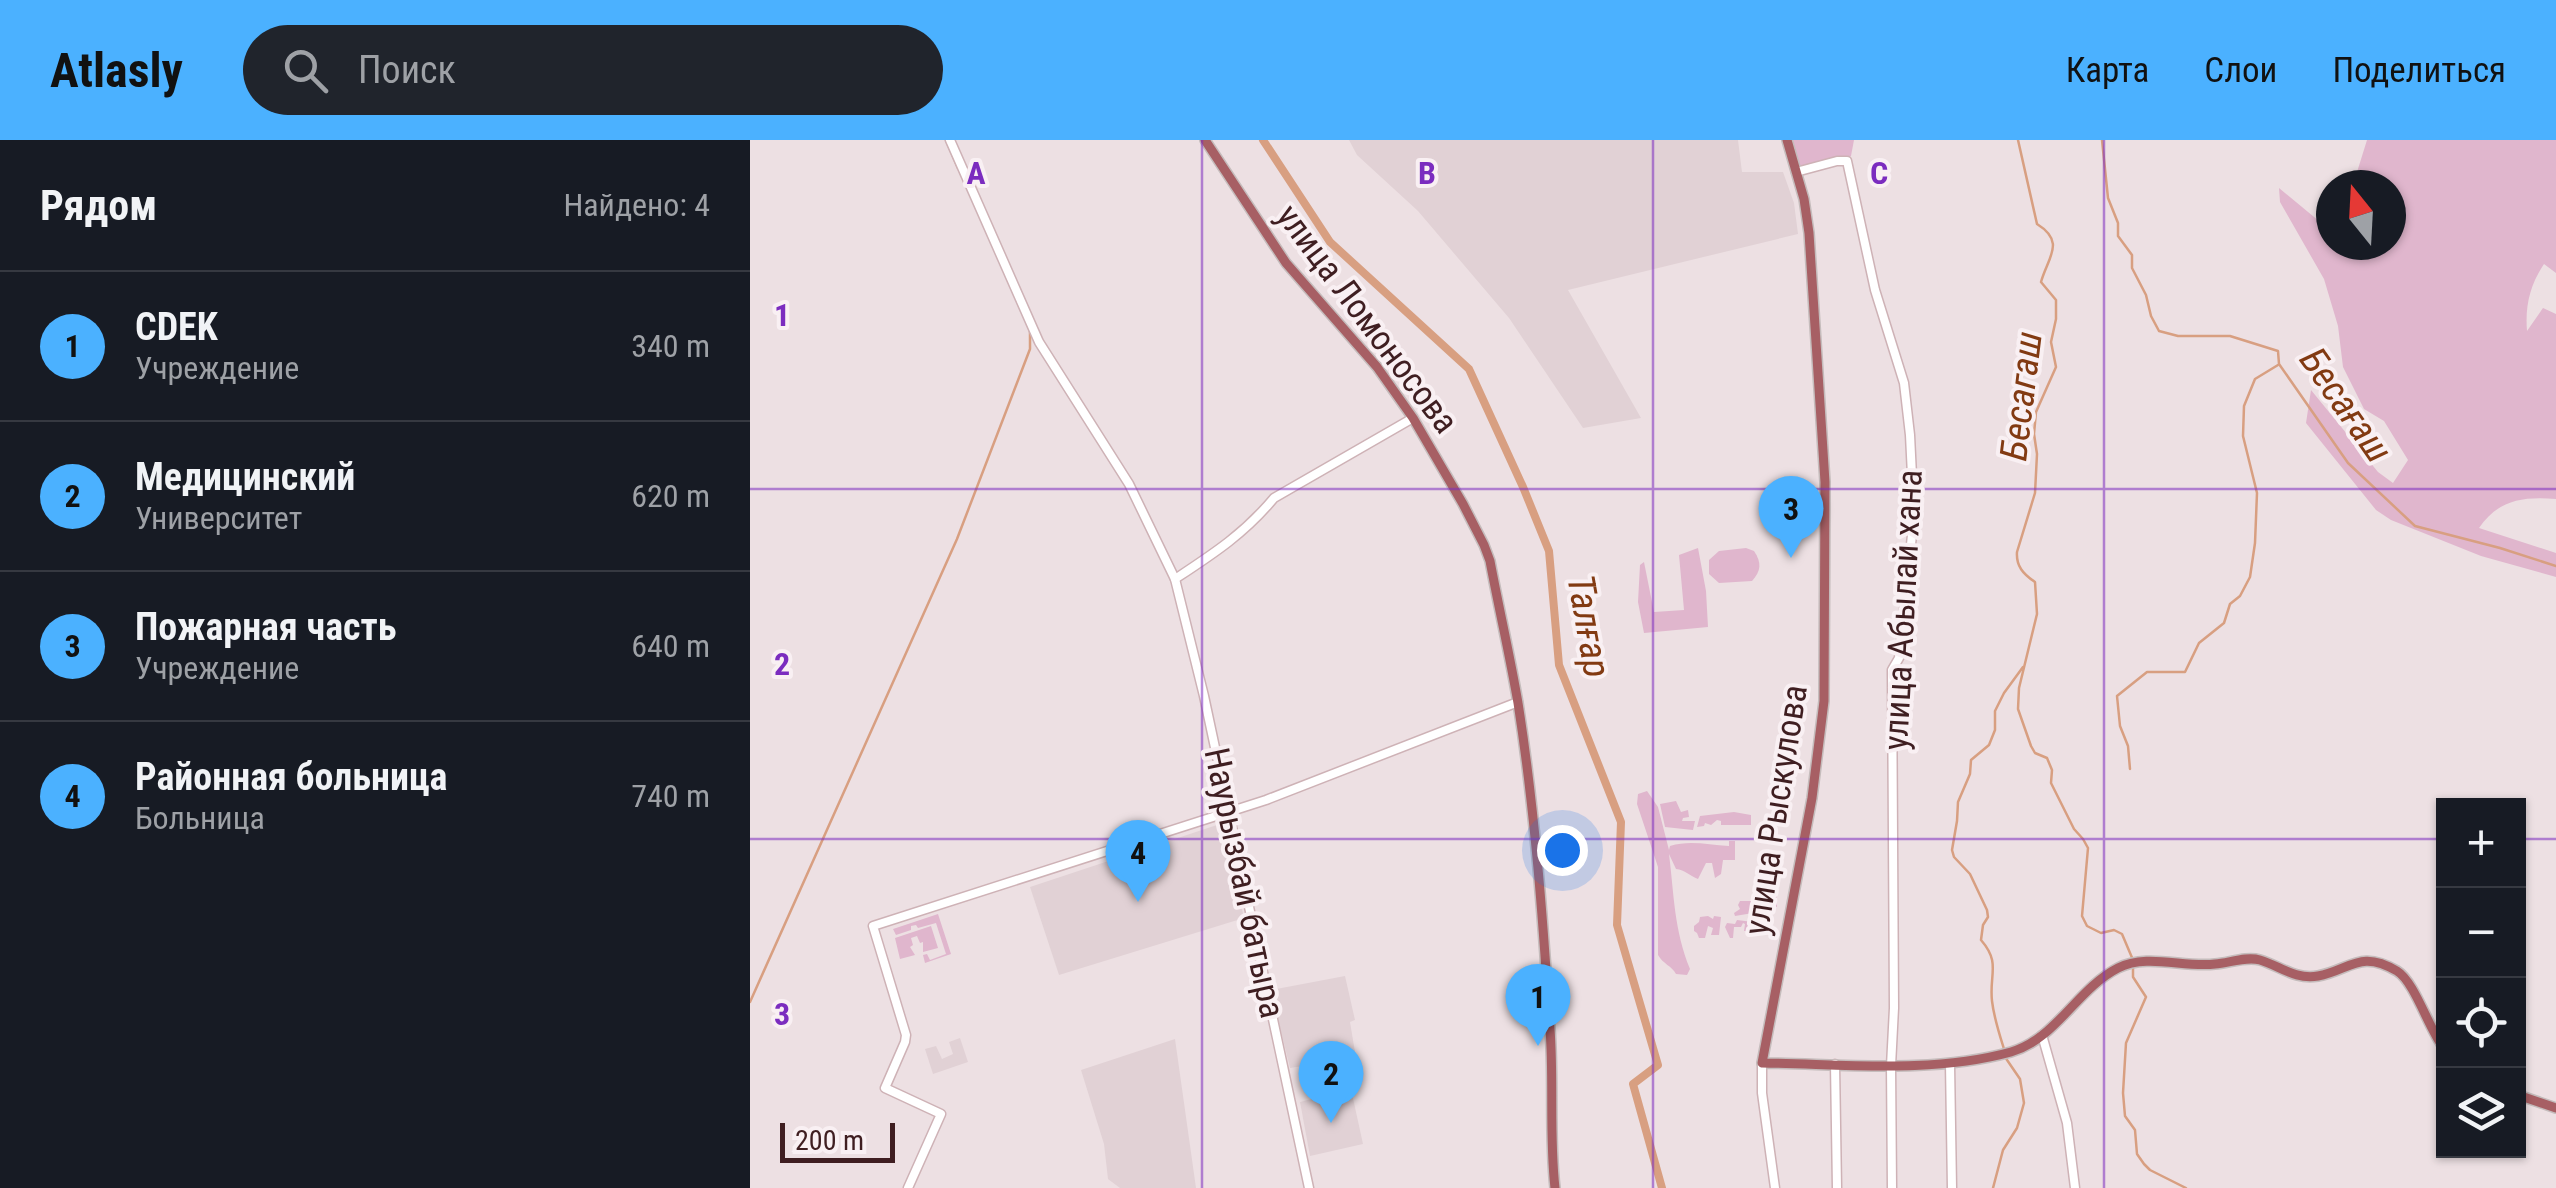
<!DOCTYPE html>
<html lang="ru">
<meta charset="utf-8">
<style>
:root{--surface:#171b24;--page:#20242c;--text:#f1f3f6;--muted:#9ea1a6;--line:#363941;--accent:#4bb1ff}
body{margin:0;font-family:"Roboto Condensed",sans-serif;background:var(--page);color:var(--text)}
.controls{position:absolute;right:30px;bottom:30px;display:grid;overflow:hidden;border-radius:0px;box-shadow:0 2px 8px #0004}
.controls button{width:90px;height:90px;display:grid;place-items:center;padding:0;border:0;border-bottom:2px solid var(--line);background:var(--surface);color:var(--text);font:50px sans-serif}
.compass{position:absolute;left:1566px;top:30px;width:90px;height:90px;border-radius:50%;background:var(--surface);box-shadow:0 2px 8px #0004;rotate:342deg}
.scale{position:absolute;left:30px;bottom:25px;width:115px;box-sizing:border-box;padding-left:10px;border:5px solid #3f1e21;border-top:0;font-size:28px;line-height:35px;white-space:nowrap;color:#3f1e21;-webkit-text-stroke:8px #f9f0f3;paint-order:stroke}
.you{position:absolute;left:812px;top:710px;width:35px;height:35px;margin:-25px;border:8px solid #fff;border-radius:50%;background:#1a73e8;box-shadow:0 0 0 15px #1a73e833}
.badge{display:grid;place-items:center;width:65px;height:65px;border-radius:50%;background:var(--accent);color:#111;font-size:32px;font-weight:700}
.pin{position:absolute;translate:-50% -82px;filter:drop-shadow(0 2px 5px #0008)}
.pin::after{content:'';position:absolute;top:52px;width:35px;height:30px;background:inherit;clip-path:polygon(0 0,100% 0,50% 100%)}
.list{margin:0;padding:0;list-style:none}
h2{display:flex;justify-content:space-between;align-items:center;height:130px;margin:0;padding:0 40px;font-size:42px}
h2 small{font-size:32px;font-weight:400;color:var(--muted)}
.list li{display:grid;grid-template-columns:65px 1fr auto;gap:30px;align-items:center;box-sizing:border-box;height:150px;padding:0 40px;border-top:2px solid var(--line)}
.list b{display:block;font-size:38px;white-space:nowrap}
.list p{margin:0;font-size:32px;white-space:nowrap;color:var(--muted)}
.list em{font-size:32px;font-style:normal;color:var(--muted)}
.icon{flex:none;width:55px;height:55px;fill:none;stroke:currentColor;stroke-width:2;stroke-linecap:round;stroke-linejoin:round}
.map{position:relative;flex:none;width:1806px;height:1048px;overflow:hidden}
header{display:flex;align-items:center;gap:60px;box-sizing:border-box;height:140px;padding:0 50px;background:var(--accent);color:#111}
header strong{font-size:48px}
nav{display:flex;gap:55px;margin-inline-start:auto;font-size:35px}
.search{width:700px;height:90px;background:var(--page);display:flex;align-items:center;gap:25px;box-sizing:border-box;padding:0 35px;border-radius:55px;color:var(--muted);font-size:38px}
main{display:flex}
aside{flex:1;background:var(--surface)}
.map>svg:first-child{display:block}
</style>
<header>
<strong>Atlasly</strong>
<div class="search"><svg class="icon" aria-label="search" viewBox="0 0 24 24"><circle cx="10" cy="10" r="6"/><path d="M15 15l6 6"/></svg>Поиск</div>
<nav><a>Карта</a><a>Слои</a><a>Поделиться</a></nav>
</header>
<main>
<aside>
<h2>Рядом<small>Найдено: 4</small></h2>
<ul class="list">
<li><span class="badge">1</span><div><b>CDEK</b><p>Учреждение</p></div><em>340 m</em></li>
<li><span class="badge">2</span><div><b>Медицинский</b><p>Университет</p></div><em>620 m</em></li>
<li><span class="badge">3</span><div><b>Пожарная часть</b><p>Учреждение</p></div><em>640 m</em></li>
<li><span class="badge">4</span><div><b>Районная больница</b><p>Больница</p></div><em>740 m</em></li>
</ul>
</aside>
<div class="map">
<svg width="1806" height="1048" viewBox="0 0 1806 1048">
<rect width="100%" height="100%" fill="#ede0e3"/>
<g fill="#e1d1d5">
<path d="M 599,0 L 988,0 L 992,32 L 1033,32 L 1044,63 L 1048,94 L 818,150 L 891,278 L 833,288 L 759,178 L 668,71 L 607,15 Z"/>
<path d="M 473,683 L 494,778 L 309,835 L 280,747 Z"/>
<path d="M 595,836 L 605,880 L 600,882 L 606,918 L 540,928 L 521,850 Z"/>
<path d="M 210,898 L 218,922 L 183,934 L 175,909 L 186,906 L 192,919 L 203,914 L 199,902 Z"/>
<path d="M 425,899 L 446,1048 L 370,1048 L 358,1039 L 354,1004 L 331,930 Z"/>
<path d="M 601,949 L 613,1004 L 560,1016 L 550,962 Z"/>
</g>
<g fill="#e0b6cd">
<path d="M 1040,0 L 1104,0 L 1101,16 L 1046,29 Z"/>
<path d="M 1617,0 L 1806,0 L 1806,133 L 1794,124 C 1780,145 1775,166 1777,191 L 1793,168 L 1806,174 L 1806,359 C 1773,356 1748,360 1729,388 L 1806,413 L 1806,437 L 1731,416 L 1641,380 L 1626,370 L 1556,283 L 1561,250 L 1628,332 L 1643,343 L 1658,320 L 1634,281 L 1614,269 L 1593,227 L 1588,186 L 1574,139 L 1530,62 L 1529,48 L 1581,91 L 1581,105 L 1600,105 L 1612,113 L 1610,105 L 1641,105 L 1641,45 L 1603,45 Z"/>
<path d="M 948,408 L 956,451 L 958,487 L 894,493 L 888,462 L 890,425 L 894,422 L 904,472 L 934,470 L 929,415 Z"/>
<path d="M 996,408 L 1004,411 C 1012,423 1011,431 1002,441 L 969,443 L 959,434 L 959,420 L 969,411 Z"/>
<path d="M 897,651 L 908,667 L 919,710 L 920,706 C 940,700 958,705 979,706 L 979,701 L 985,701 L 985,720 L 973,720 L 971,734 L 965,738 L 962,723 L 956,723 L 948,739 C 940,736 935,730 926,729 L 919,714 C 924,754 924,790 940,829 L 937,835 L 926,834 C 922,826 913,824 908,815 L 908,727 L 887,664 L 888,654 Z"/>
<path d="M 926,661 L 931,672 L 938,670 L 939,677 L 933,678 L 932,681 L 945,681 L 943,690 L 915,687 L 910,664 Z"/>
<path d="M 984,672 L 1001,675 L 1001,685 L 971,685 L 971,681 L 967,680 L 961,685 L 955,683 L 954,686 L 947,687 L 950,676 Z"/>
<path d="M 1016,750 L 1027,751 L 1027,767 L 1023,767 L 1022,774 L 1009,772 L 985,776 L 984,773 L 990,769 L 988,765 L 990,761 L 1013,761 Z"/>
<path d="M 188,774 L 201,814 L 175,823 L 173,815 L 177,814 L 180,820 L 196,814 L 186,783 L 168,788 L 166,785 L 161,786 L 161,790 L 146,795 L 143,789 Z"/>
<path d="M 958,776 L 963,779 L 964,776 L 971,777 L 969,795 L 961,795 L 963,788 L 958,786 L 955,798 L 949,798 L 947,793 L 944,791 L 944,786 L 949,782 L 950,777 Z"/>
<path d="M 1006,777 L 1011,777 L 1012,784 L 1025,787 L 1026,792 L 994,791 L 995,784 L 993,783 L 991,787 L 984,787 L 983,798 L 980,798 L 975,787 L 977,783 L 985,784 L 987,780 L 1003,782 Z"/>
<path d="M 181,786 L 188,808 L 173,812 L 173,802 L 170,803 L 167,796 L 161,798 L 163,805 L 160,807 L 165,815 L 150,819 L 145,798 Z"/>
</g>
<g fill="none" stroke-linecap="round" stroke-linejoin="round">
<g stroke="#d89f81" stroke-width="2.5">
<path d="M 196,0 L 208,28"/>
<path d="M 1268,0 L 1287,84 C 1316,102 1298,117 1291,142 L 1306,160 L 1306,179 L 1301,202 L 1306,227 L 1286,272 L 1284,294 L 1287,314 L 1285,353 L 1267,412 C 1266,426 1273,434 1285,442 L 1287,474 L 1269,548 L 1268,569 L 1281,606 L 1285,613 L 1297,618 L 1302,630 L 1301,643 L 1324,689 L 1333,699 L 1338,708 L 1332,776 L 1337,786 L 1351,793 L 1364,790 L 1372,794 L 1383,820"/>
<path d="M 1352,0 L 1358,58 L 1368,83 L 1368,96 L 1382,115 L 1382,128 L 1396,155 L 1401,176 L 1409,191 L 1428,196 L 1480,196 L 1528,211 L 1529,224 L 1598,323 L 1665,386 L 1750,408 L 1806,426"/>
<path d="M 1380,629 L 1378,606 L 1370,586 L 1367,556 L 1397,532 L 1435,532 L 1449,503 L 1474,483 L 1480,464 L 1490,456 L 1500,437 L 1505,403 L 1507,353 L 1493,296 L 1494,266 L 1505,239 L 1528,225"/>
<path d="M 1383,828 L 1383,837 L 1396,857 L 1376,903 L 1373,953 L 1375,976 L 1385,990 L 1387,1014 L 1394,1024 L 1400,1030 L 1436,1048"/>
<path d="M 0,862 L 207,399 L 280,209 L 280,191"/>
<path d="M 1254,909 C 1249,893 1244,878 1242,861 C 1239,834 1251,823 1231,800 L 1233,785 L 1238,777 L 1237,770 L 1220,734 L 1204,717 L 1202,710 L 1207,681 L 1208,662 L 1220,634 L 1221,620 L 1239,605 L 1245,590 L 1245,571 L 1254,553 L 1273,527"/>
<path d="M 1243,1048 L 1253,1010 L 1267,988 L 1274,963 L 1270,939 L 1255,917"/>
</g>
<path stroke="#d89f81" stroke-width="8" d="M 513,0 L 580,102 L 719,229 L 773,347 L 799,411 L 809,525 L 871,682 L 867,785 L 908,925 L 883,944 L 912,1048"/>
<g stroke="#ceb2b6" stroke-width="11">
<g id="secondary">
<path d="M 200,0 L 289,202 L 379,344 L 425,439 L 454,556 L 559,1048"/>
<path d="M 1046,32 L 1087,21 L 1097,21 L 1125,150 L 1154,243 L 1160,295 L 1164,376 L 1149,518 L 1142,530 L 1144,868 L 1141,926 L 1142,1048"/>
<path d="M 425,439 C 463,414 494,394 524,358 L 663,278"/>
<path d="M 1292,895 L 1317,983 L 1325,1048"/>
<path d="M 1012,923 L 1012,953 L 1025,1048"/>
<path d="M 1085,924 L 1087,1048"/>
<path d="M 1200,924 L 1202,1048"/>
<path d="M 158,1048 L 191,974 L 135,948 L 155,902 L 156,895 L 123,786 L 516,660 L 768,562"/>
</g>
</g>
<g stroke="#c5bcbc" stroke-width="12">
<g id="primary">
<path d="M 455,0 L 536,123 L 627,227 L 663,278 L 713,364 L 734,405 L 740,421 C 749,469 760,516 768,563 C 785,671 793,780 800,889 C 804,942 799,995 805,1048"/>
<path d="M 1037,0 L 1054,59 L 1059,93 L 1075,342 L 1074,561 L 1062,658 L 1012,923 C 1094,924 1181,934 1261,912 C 1306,899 1327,849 1368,828 C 1397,813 1434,828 1465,824 C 1479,823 1496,816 1510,820 C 1530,826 1545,840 1568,836 C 1600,830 1610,809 1647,831 C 1665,842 1679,890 1694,908"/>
<path d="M 1768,955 L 1806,968"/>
</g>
</g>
<use href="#secondary" stroke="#fff" stroke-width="8"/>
<use href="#primary" stroke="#a75f64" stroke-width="9"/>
</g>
<path fill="none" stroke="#7b2cbf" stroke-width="2.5" stroke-opacity="0.55" d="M 452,0 L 452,1048M 903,0 L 903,1048M 1354,0 L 1354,1048M 0,349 L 1806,349M 0,699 L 1694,699M 1768,699 L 1806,699"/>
<g text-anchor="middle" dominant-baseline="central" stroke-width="8" stroke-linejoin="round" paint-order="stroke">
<g font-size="35" fill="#3f1e21" stroke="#f9f0f3">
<text transform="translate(617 179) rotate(53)">улица Ломоносова</text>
<text transform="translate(1153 470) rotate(-87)">улица Абылай хана</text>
<text transform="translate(1026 670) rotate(-81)">улица Рыскулова</text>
<text transform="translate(494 743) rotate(78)">Наурызбай батыра</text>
</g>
<g font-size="38" font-style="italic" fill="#823a12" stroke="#f9f0f3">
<text transform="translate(1271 256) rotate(-83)">Бесагаш</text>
<text transform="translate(1596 265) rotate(55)">Бесағаш</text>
<text transform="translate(839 486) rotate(80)">Талғар</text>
</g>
</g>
<g font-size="32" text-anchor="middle" font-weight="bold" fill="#7b2cbf" stroke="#f9f0f3" stroke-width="8" stroke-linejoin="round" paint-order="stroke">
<text x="226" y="44">A</text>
<text x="677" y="44">B</text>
<text x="1129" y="44">C</text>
<text x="32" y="186">1</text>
<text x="32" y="535">2</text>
<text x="32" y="885">3</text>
</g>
</svg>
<div class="controls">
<button>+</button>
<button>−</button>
<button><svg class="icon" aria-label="locate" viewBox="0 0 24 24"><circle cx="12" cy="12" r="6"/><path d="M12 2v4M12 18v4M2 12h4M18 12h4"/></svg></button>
<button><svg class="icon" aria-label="layers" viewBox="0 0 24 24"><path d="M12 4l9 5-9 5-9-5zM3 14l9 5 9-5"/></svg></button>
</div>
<svg class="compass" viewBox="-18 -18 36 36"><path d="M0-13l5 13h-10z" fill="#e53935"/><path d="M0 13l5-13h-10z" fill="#9ea1a6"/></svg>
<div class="scale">200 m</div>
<div class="you"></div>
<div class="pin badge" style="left:788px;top:906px">1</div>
<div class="pin badge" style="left:581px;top:983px">2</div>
<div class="pin badge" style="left:1041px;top:418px">3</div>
<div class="pin badge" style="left:388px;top:762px">4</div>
</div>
</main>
